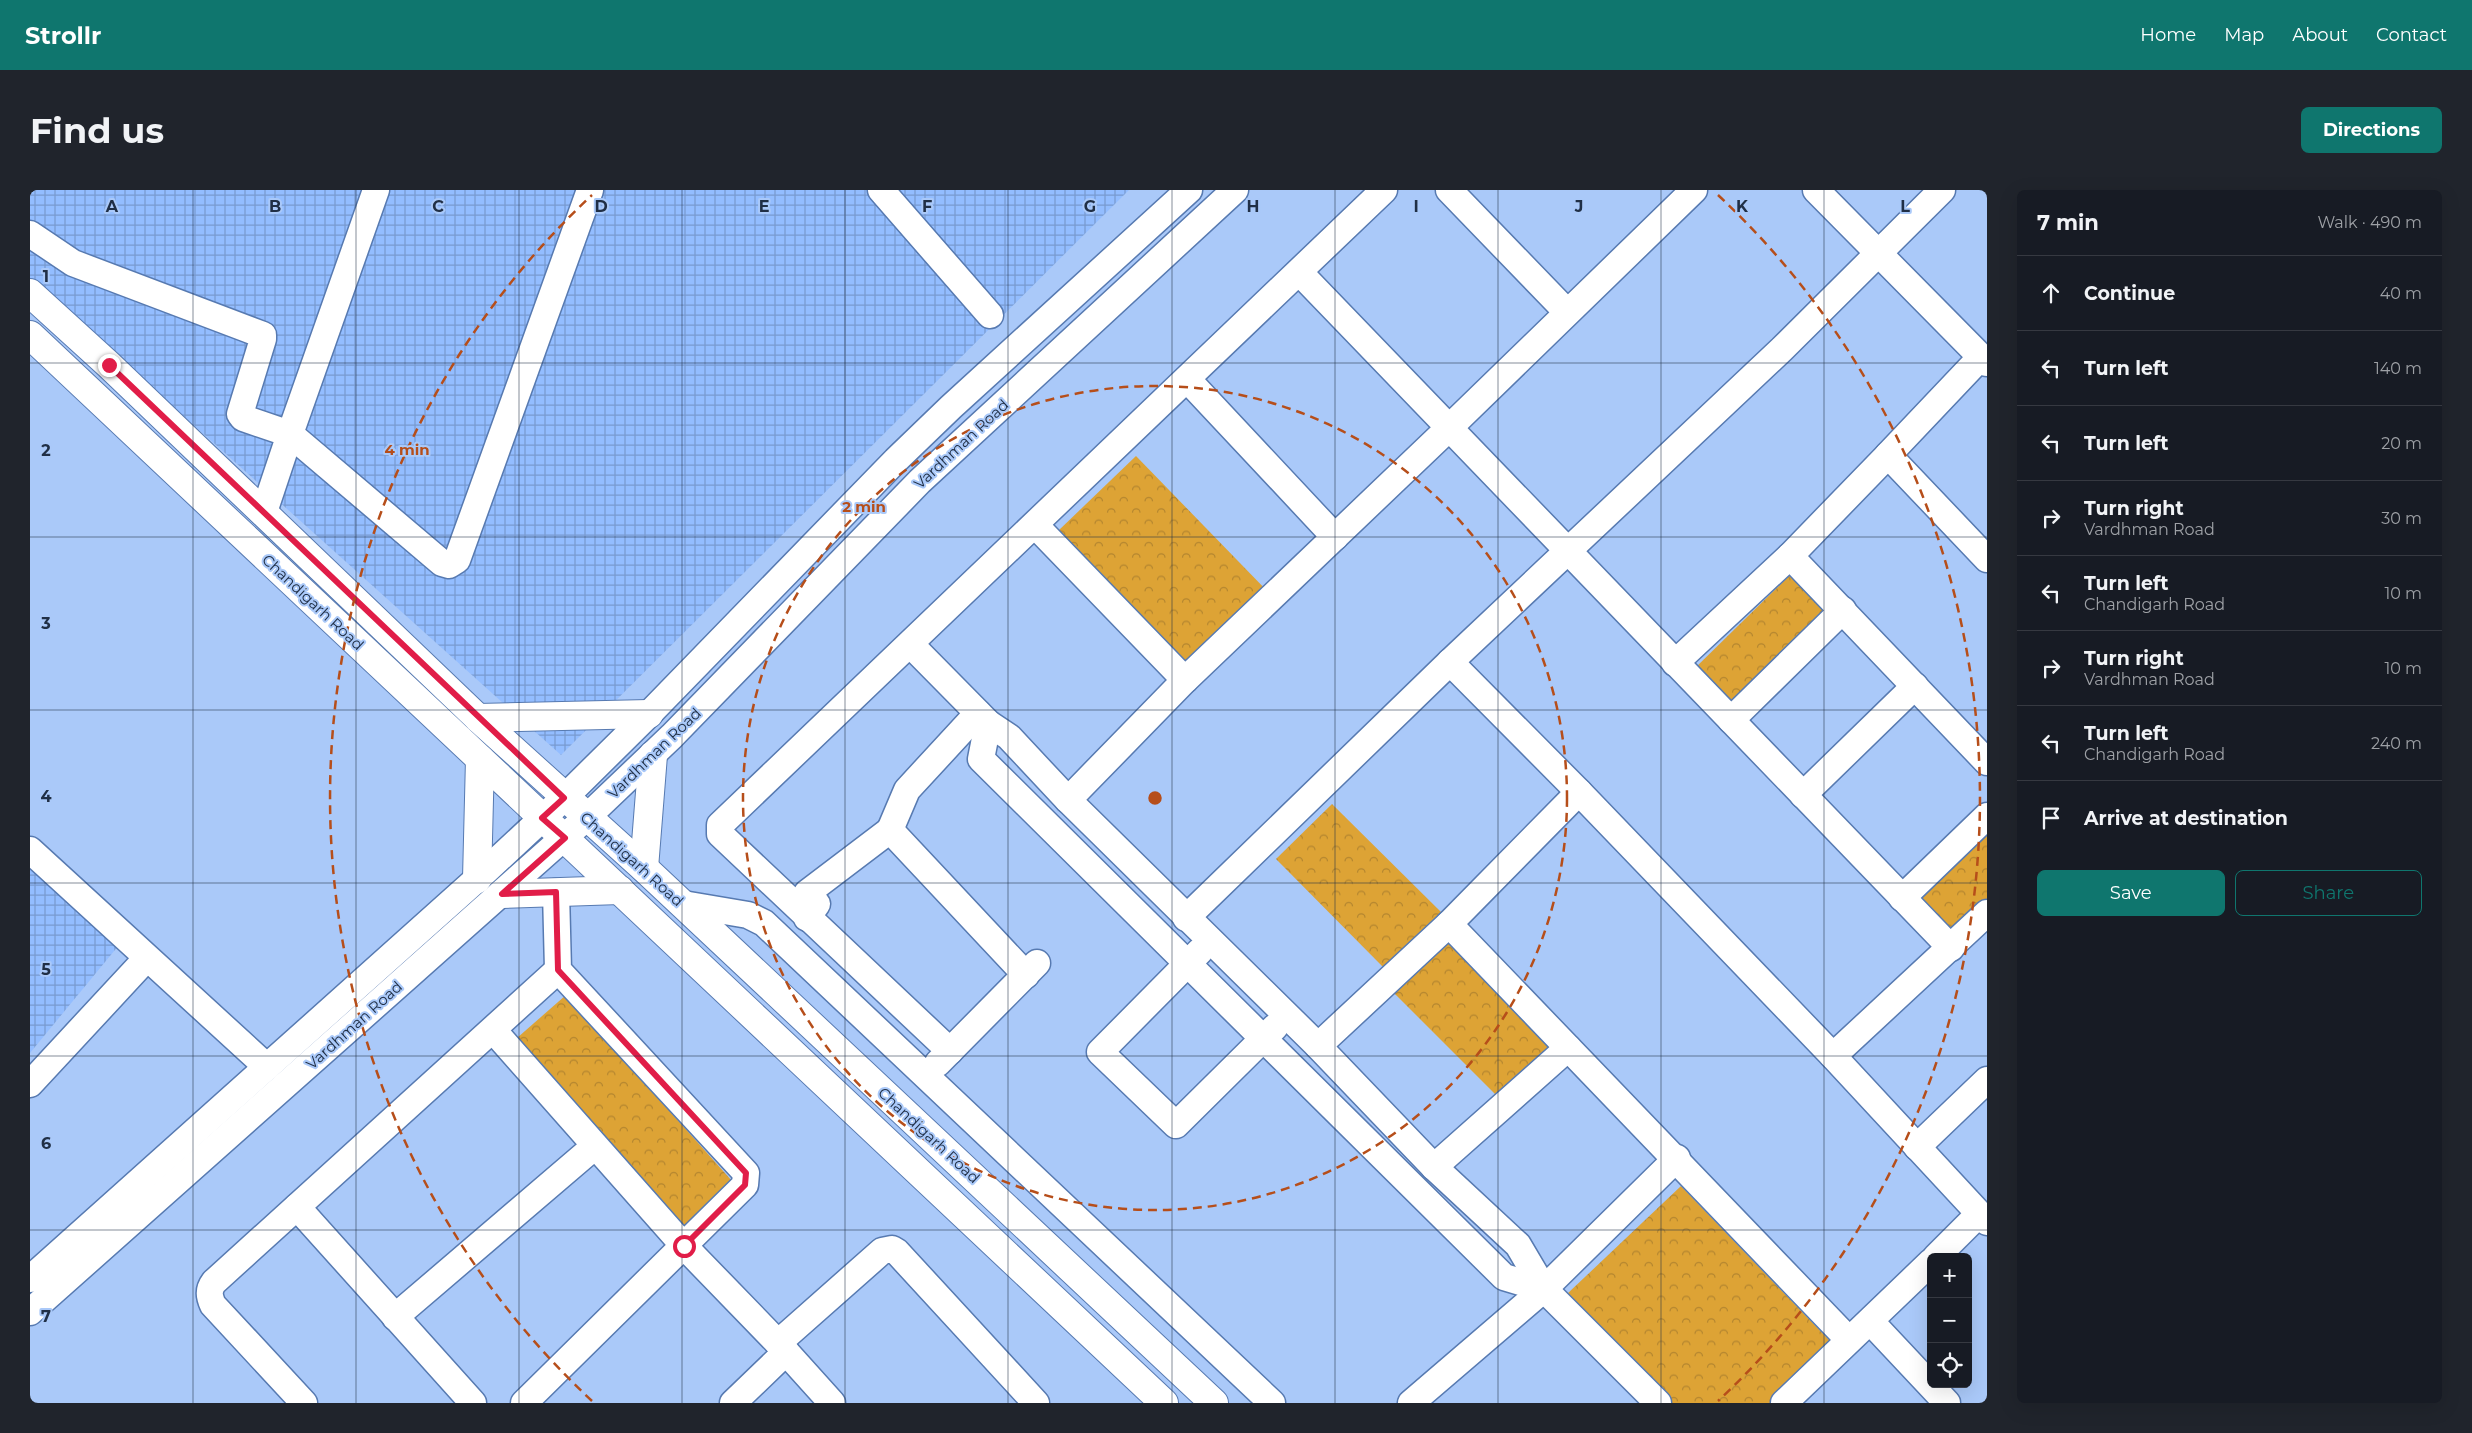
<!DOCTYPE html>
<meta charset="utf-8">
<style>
:root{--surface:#171b24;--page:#20242c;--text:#f1f3f6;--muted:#9ea1a6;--line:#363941;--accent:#0f766e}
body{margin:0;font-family:Montserrat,sans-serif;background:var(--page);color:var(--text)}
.controls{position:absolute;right:15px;bottom:15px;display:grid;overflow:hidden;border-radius:8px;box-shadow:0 5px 20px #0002}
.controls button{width:45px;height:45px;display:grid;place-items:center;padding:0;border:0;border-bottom:1px solid var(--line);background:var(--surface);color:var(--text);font:25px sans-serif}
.stop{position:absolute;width:15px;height:15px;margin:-11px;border:4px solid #e11d48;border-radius:50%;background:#fff}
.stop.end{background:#e11d48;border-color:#fff;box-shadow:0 1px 5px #0008}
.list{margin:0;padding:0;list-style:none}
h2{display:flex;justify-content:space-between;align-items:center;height:65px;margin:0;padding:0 20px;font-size:21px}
h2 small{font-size:16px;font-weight:400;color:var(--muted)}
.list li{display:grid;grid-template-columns:32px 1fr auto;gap:15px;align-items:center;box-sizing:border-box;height:75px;padding:0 20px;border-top:1px solid var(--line)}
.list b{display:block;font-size:19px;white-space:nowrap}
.list p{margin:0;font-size:16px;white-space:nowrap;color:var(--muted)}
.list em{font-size:16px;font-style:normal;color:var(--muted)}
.actions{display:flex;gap:10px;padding:15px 20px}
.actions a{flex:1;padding:11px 0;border:1px solid var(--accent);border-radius:8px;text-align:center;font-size:18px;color:var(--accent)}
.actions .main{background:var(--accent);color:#fff}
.icon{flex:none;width:28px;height:28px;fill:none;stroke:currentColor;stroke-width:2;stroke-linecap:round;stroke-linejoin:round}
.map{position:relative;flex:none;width:1957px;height:1213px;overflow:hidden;border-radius:8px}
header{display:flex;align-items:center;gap:30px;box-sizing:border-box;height:70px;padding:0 25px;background:var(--accent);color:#fff}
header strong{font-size:24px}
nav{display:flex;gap:28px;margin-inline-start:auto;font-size:18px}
.intro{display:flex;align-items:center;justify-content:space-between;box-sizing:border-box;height:120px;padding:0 30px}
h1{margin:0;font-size:35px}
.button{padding:12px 22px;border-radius:8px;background:var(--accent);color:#fff;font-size:18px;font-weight:700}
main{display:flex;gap:30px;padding:0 30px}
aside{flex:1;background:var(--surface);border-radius:8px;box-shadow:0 5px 20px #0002}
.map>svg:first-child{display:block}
</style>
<header>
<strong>Strollr</strong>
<nav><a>Home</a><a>Map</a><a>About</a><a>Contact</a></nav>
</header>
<div class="intro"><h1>Find us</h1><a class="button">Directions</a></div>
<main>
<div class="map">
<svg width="1957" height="1213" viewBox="0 0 1957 1213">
<defs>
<pattern id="industrial-grid" width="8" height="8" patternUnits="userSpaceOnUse" patternTransform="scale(1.25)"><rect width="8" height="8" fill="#93bdff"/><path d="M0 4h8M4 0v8" fill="none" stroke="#789ad0"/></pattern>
<pattern id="park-crowns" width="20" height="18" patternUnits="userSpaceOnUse" patternTransform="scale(1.25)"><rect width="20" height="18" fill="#dda335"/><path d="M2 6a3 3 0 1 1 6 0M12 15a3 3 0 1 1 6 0" fill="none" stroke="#b3852f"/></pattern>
</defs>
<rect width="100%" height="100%" fill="#aac9f9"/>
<g fill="url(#industrial-grid)">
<path d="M 0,0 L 1099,0 L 531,565 L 0,88 Z"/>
<path d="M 0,666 L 94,749 L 0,863 Z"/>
</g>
<g fill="url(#park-crowns)">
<path d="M 1106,266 L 1242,406 L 1164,481 L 1028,341 Z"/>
<path d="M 1764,381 L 1802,419 L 1700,518 L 1663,480 Z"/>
<path d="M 1302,614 L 1411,722 L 1354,778 L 1246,669 Z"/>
<path d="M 1957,637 L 1957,711 L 1921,746 L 1883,708 Z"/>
<path d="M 1418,745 L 1526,854 L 1470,909 L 1362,801 Z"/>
<path d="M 536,805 L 711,1001 L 662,1044 L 487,848 Z"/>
<path d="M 1651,996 L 1803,1154 L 1741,1213 L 1642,1213 L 1537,1104 Z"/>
</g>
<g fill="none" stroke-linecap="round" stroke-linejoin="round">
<g stroke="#577ab1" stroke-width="29">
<g id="minor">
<path d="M 346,0 L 260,244 L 412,373 L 419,375 L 427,370 L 560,0"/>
<path d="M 851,0 L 960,125"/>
<path d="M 1419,0 L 1537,122"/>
<path d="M 1786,0 L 1957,173"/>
<path d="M 0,44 L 43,73 L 233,145 L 233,149 L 210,224 L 213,228 L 260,244 L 234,322"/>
<path d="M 1269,82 L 1921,758"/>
<path d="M 1951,167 L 1858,265 L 1957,369"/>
<path d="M 1157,189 L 1305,347"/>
<path d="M 1005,335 L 1155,490"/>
<path d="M 1760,366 L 1957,572"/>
<path d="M 881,455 L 958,533 L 979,547 L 1038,610 L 1288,856 L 1404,977 L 1488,1055 L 1514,1099 L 1628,1213"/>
<path d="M 1420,472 L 1549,602 L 1803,866 L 1957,1032"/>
<path d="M 1645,473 L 1760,366 L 1858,265"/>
<path d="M 1701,530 L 1813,420"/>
<path d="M 958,533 L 951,569 L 1474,1087 L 1514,1099"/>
<path d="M 1773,605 L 1885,496"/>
<path d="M 1038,610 L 1155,490 L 1420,237 L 1664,0"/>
<path d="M 860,640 L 877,600 L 948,523"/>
<path d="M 0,660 L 237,877"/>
<path d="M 1872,708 L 1957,626"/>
<path d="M 653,714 L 718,725 L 734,733 L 1242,1213"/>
<path d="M 777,728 L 787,714 L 777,703 L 860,640 L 996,785"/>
<path d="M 1156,728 L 1420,472 L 1752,159 L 1912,0"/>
<path d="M 1419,734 L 1819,1150"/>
<path d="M 1170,761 L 1070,862 L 1146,935 L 1245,837"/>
<path d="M 463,840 L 654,1056 L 748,1153 L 802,1213"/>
<path d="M 1288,856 L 1419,734 L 1549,602"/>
<path d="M 920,861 L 690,644 L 690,635 L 1354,0"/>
<path d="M 1803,866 L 1957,723"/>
<path d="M 908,873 L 1007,773"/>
<path d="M 0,894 L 116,769"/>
<path d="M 1887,957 L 1957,890"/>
<path d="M 1404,977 L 1538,858"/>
<path d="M 267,1017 L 443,1213"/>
<path d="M 1906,1067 L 1949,1024"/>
<path d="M 0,1089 L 447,689 L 534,608 L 619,524 L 866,270 L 921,217 L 1159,0"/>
<path d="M 0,1122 L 557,627 L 642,546 L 890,291 L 1205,0"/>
<path d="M 365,1127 L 565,956"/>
<path d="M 1841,1132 L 1917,1213"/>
<path d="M 748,1153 L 852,1061 L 862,1059 L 867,1062 L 1006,1213"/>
<path d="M 274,1213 L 183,1115 C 179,1106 178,1100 184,1092 L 528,780"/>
<path d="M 494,1213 L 715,995 L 716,983 L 528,780 L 526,702"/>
<path d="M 703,1213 L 756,1162"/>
<path d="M 1381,1213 L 1514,1099 L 1647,968"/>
<path d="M 1754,1213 L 1901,1072"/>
</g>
</g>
<g stroke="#577ab1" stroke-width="30">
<g id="major">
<path d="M 0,103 L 79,175 L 448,528 L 614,678 L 1184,1213"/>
<path d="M 0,145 L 1134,1213"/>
<path d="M 448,528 L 619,524"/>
<path d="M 614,678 L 623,565"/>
<path d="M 447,689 L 450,569"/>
<path d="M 472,704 L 590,700"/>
</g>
</g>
<use href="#minor" stroke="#fff" stroke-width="26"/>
<use href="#major" stroke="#fff" stroke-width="28"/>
</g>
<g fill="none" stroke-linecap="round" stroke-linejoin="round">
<path stroke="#e11d48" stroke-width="6" d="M 79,175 L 534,608 L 512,628 L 535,648 L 472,704 L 526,702 L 528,780 L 716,983 L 715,995 L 654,1056"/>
</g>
<path fill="none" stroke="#202f46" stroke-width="1" stroke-opacity="0.55" d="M 163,0 L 163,1213M 326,0 L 326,1213M 489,0 L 489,1213M 652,0 L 652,1213M 815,0 L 815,1213M 978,0 L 978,1213M 1142,0 L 1142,1213M 1305,0 L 1305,1213M 1468,0 L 1468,1213M 1631,0 L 1631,1213M 1794,0 L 1794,1213M 0,173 L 1957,173M 0,347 L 1957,347M 0,520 L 1957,520M 0,693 L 1957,693M 0,866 L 1957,866M 0,1040 L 1957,1040"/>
<g fill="none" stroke="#b64e1a" stroke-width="2.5" stroke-dasharray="9 6">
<circle cx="1125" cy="608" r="412"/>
<path d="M562 1211A825 825 0 0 1 562 5M1688 5A825 825 0 0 1 1688 1211"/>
</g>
<g text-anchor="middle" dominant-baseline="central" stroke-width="4" stroke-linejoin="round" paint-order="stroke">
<g font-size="15" fill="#202f46" stroke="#aac9f9">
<text transform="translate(931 254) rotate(-43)">Vardhman Road</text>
<text transform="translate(283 412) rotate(43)">Chandigarh Road</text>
<text transform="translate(624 563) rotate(-44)">Vardhman Road</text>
<text transform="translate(602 669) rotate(42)">Chandigarh Road</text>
<text transform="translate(324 835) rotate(-42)">Vardhman Road</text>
<text transform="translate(899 945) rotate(43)">Chandigarh Road</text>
</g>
</g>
<g font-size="16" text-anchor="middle" font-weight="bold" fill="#202f46" stroke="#aac9f9" stroke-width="4" stroke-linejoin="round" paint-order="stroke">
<text x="82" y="22">A</text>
<text x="245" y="22">B</text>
<text x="408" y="22">C</text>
<text x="571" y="22">D</text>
<text x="734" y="22">E</text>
<text x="897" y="22">F</text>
<text x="1060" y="22">G</text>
<text x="1223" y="22">H</text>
<text x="1386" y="22">I</text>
<text x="1549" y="22">J</text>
<text x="1712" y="22">K</text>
<text x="1875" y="22">L</text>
<text x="16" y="92">1</text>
<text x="16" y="266">2</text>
<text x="16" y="439">3</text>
<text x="16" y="612">4</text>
<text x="16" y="785">5</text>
<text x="16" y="959">6</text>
<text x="16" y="1132">7</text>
</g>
<circle cx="1125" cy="608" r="8" fill="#b64e1a" stroke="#aac9f9" stroke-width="2.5"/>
<g font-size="15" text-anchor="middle" font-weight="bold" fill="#b64e1a" stroke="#aac9f9" stroke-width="4" stroke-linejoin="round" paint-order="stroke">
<text x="377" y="265">4 min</text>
<text x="834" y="322">2 min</text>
</g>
</svg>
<div class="controls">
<button>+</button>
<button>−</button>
<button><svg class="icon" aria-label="locate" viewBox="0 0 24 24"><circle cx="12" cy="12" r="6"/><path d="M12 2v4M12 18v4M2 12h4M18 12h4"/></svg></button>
</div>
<div class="stop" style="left:654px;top:1056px"></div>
<div class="stop end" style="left:79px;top:175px"></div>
</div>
<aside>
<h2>7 min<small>Walk · 490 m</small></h2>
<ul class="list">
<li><svg class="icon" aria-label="ahead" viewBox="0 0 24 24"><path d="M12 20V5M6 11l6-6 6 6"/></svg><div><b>Continue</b></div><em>40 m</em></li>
<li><svg class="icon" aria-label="left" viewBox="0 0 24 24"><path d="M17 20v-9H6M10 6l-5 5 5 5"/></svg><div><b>Turn left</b></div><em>140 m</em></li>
<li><svg class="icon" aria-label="left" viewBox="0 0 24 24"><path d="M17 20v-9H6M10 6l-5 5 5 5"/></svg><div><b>Turn left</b></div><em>20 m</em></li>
<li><svg class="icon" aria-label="right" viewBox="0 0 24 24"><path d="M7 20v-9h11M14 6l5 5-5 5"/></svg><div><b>Turn right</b><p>Vardhman Road</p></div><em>30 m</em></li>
<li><svg class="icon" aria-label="left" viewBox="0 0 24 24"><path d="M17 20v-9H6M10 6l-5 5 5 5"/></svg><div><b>Turn left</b><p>Chandigarh Road</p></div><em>10 m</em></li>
<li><svg class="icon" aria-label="right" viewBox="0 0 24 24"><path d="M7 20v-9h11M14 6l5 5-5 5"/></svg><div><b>Turn right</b><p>Vardhman Road</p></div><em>10 m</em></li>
<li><svg class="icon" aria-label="left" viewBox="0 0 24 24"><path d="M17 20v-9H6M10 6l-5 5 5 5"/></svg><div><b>Turn left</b><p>Chandigarh Road</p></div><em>240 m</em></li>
<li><svg class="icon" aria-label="arrive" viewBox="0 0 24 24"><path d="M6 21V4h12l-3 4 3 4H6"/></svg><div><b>Arrive at destination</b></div></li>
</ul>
<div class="actions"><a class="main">Save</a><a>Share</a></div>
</aside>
</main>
